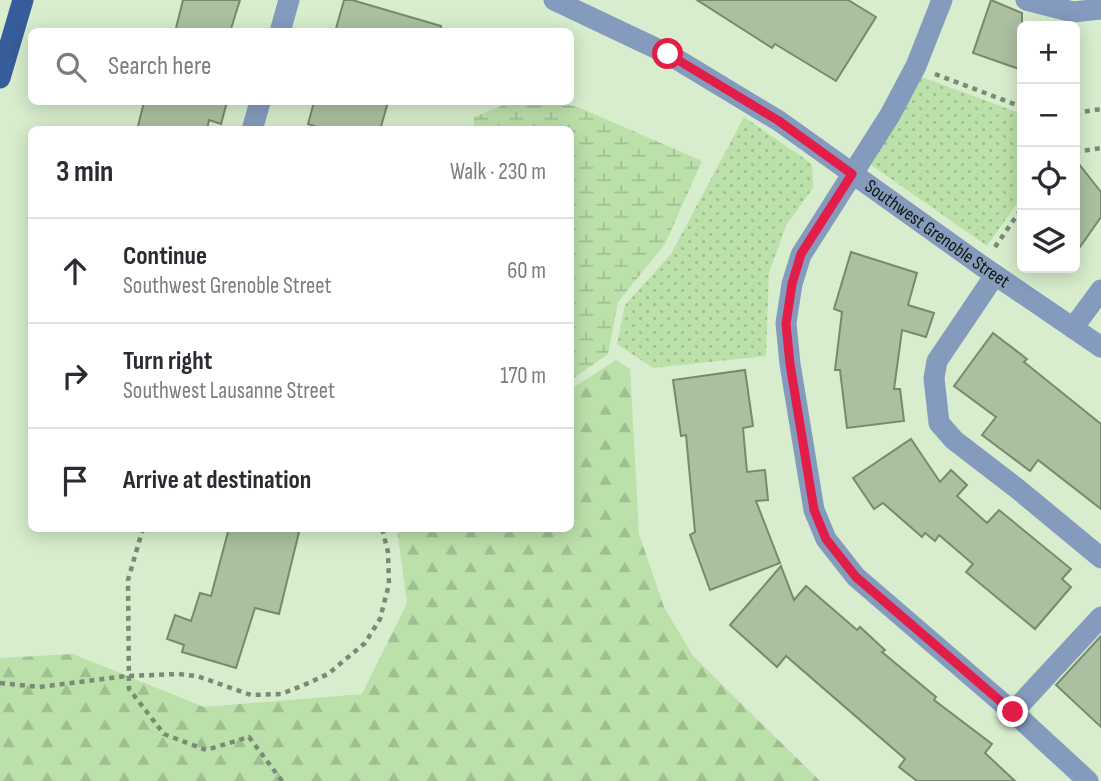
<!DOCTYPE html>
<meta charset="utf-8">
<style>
:root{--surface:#fff;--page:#f7f7f7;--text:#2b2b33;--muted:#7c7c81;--line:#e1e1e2}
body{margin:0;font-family:"Sofia Sans Condensed",sans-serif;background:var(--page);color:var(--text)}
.controls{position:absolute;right:21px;top:21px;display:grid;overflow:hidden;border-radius:10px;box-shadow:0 4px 18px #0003}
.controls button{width:63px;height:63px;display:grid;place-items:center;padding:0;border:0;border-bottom:2px solid var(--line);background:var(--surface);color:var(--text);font:35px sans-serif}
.stop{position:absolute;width:21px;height:21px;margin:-16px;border:5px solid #e11d48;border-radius:50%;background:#fff}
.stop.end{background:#e11d48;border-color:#fff;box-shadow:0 2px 7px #0008}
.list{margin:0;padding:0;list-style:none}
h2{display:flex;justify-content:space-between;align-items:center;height:91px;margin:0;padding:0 28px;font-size:30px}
h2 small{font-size:23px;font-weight:400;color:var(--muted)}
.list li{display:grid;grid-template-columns:46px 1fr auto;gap:21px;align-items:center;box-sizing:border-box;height:105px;padding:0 28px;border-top:2px solid var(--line)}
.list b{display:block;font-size:26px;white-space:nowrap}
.list p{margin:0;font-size:23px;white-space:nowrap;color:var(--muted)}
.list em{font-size:23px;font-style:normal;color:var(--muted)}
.icon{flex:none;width:38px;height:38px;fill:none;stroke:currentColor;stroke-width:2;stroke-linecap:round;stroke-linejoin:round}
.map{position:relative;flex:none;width:1101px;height:781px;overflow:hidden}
.search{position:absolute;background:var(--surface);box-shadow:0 4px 18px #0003;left:28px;top:28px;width:546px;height:77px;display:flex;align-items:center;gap:18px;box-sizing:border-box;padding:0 24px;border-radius:10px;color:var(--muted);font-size:26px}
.panel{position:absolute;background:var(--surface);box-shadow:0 4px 18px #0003;left:28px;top:126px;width:546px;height:406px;border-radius:10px}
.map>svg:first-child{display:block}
</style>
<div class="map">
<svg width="1101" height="781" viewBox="0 0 1101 781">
<defs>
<pattern id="forest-firs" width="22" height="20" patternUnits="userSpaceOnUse" patternTransform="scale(1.75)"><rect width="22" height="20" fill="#bce0aa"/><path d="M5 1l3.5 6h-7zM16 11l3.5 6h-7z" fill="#a0bf91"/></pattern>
<pattern id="wetland-marsh" width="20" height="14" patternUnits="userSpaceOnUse" patternTransform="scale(1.75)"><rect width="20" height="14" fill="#bce0aa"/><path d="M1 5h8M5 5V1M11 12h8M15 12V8" fill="none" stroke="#a0bf91"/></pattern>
<pattern id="park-dots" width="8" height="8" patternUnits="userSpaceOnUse" patternTransform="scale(1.75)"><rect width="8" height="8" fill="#bce0aa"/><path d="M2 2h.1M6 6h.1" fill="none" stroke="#a0bf91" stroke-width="1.8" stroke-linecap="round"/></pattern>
</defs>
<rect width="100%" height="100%" fill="#d7edcd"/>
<path fill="url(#forest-firs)" d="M 616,360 L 630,369 L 639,534 L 664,607 L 693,656 L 820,781 L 0,781 L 0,658 L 73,654 L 204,707 L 362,694 L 407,603 L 397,529 L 570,528 L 571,389 Z"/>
<path fill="url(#wetland-marsh)" d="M 512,102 L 555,102 L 578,107 L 702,161 L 665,244 L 618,302 L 608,354 L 571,380 L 570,130 L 474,129 L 474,117 Z"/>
<g fill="url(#park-dots)">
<path d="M 919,76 L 1022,114 L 1022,196 L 987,246 L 867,162 Z"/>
<path d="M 744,117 L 812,164 L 813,188 L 787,224 L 769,272 L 766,356 L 653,368 L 617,344 L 625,305 L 671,254 Z"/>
</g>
<g fill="#abc0a1" stroke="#768a6c" stroke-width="2">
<path d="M 183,0 L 240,0 L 230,32 L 175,32 Z"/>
<path d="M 344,0 L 352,0 L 441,26 L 440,32 L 335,32 Z"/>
<path d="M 697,0 L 848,0 L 876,17 L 836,81 L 775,44 L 772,48 Z"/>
<path d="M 991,0 L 1022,13 L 1022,70 L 973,53 Z"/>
<path d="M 144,102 L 227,102 L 221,124 L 209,120 L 207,130 L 137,130 Z"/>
<path d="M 314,102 L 388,102 L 380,130 L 326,130 L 308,124 Z"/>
<path d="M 1075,159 L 1101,192 L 1101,217 L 1075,254 Z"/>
<path d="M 851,252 L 917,273 L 908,305 L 934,313 L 926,337 L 902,330 L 894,389 L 900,389 L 904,421 L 847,428 L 840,370 L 835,370 L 842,312 L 834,309 Z"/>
<path d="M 993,333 L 1027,359 L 1024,362 L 1101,424 L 1101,509 L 1038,460 L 1030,471 L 982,435 L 996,417 L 954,386 Z"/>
<path d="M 745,370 L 753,426 L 743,428 L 747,472 L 765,470 L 768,500 L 756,501 L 780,563 L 710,590 L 690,535 L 695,532 L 686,435 L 681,436 L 673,380 Z"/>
<path d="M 911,439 L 940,482 L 951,470 L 967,485 L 957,496 L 987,523 L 999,510 L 1071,569 L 1062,579 L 1071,587 L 1035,629 L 966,572 L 973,564 L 939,535 L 935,541 L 925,533 L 922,537 L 883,503 L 874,509 L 853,478 Z"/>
<path d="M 229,528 L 300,528 L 279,614 L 255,608 L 236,668 L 182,652 L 184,645 L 167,639 L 175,615 L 191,621 L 200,593 L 211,596 Z"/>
<path d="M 781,566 L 794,600 L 806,586 L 857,630 L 860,627 L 885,650 L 882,652 L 936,697 L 934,700 L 992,744 L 985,753 L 1015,781 L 917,781 L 899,767 L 905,759 L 786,656 L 777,667 L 730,625 Z"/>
<path d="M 1101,636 L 1101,727 L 1056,685 Z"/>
</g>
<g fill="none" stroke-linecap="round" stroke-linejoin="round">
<g stroke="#7b8a74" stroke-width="4.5" stroke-dasharray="5 5" stroke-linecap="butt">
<path d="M 935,74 L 1022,107"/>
<path d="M 1075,113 L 1101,109"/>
<path d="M 1075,152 L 1101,148"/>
<path d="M 995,247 L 1022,208"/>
<path d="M 143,528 L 128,580 L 129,689 L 164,734 L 206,750 L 249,737 L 282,781"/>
<path d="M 0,683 L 39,687 L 127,676 L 178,674 L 197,676 L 251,695 L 281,694 L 304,685 L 328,674 L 365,643 L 380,619 L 389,584 L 388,552 L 382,528"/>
</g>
<g stroke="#859bbe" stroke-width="21">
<path id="s1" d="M 554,0 L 668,54 L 779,121 L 982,266 L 1101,347"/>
<path d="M 942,0 L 916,66 L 890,115 L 801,255 L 792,284 L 786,323 L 790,364 L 814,510 L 826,539 L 856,577 L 1013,712 L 1088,781"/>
<path d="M 1026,0 L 1073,12 L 1101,9"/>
<path d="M 280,32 L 289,0"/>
<path d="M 252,130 L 260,102"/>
<path d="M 995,275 L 937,361 L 934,378 L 939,423 L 954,440 L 1019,490 L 1101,558"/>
<path d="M 1073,328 L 1101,290"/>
<path d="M 1013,712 L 1101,617"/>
</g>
<path stroke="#365c99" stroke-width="21" d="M 0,78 L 23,0"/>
</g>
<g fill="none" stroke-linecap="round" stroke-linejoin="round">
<path stroke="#e11d48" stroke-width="9" d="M 668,54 L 779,121 L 852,174 L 801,254 L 792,284 L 786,324 L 790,364 L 814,510 L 826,539 L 856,577 L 1013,712"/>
</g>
<g text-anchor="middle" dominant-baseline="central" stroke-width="5" stroke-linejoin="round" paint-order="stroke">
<g font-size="19" fill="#0f160b" stroke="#e4fada">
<text stroke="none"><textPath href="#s1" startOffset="450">Southwest Grenoble Street</textPath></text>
</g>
</g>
</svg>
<div class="controls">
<button>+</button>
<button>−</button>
<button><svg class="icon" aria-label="locate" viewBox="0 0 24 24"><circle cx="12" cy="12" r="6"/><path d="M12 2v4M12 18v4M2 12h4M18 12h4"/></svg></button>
<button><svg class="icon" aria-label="layers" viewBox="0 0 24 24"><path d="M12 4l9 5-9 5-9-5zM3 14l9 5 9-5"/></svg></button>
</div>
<div class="stop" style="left:668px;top:54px"></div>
<div class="stop end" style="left:1013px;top:712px"></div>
<div class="search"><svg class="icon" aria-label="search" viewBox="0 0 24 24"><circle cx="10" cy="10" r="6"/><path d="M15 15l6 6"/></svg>Search here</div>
<section class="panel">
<h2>3 min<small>Walk · 230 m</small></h2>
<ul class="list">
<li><svg class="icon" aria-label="ahead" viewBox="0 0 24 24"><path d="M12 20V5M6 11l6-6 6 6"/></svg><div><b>Continue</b><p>Southwest Grenoble Street</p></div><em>60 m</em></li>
<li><svg class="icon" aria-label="right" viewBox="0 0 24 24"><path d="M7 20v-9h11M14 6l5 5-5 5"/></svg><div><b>Turn right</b><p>Southwest Lausanne Street</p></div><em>170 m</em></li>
<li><svg class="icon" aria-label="arrive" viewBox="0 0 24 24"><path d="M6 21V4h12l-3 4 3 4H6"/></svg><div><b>Arrive at destination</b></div></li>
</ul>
</section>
</div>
